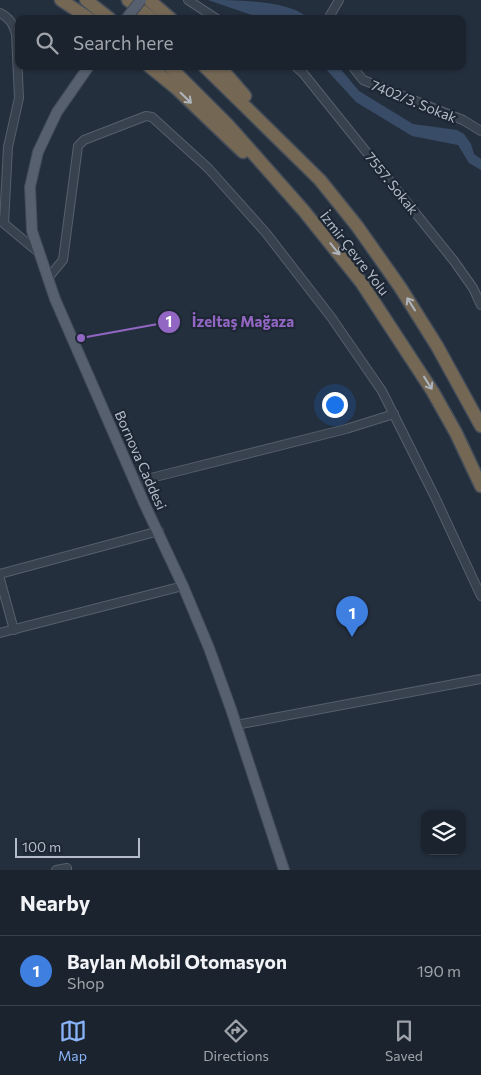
<!DOCTYPE html>
<meta charset="utf-8">
<style>
:root{--surface:#1b232e;--page:#282f3a;--text:#f1f3f6;--muted:#a0a4aa;--line:#39404a;--accent:#8ab4f8}
body{margin:0;font-family:Commissioner,sans-serif;background:var(--page);color:var(--text)}
.controls{position:absolute;right:15px;bottom:15px;display:grid;overflow:hidden;border-radius:10px;box-shadow:0 1px 4px #0004}
.controls button{width:45px;height:45px;display:grid;place-items:center;padding:0;border:0;border-bottom:1px solid var(--line);background:var(--surface);color:var(--text);font:25px sans-serif}
.scale{position:absolute;left:15px;bottom:12px;width:125px;box-sizing:border-box;padding-left:5px;border:2px solid #b4bcc9;border-top:0;font-size:14px;line-height:18px;white-space:nowrap;color:#b4bcc9;-webkit-text-stroke:4px #1d2633;paint-order:stroke}
.you{position:absolute;left:334px;top:404px;width:18px;height:18px;margin:-12px;border:4px solid #fff;border-radius:50%;background:#1a73e8;box-shadow:0 0 0 8px #1a73e833}
.badge{display:grid;place-items:center;width:32px;height:32px;border-radius:50%;background:var(--accent);color:#fff;font-size:16px;font-weight:700}
.pin{position:absolute;translate:-50% -41px;filter:drop-shadow(0 1px 2px #0008)}
.pin::after{content:'';position:absolute;top:26px;width:18px;height:15px;background:inherit;clip-path:polygon(0 0,100% 0,50% 100%)}
.list{margin:0;padding:0;list-style:none}
h2{display:flex;justify-content:space-between;align-items:center;height:65px;margin:0;padding:0 20px;font-size:21px}
h2 small{font-size:16px;font-weight:400;color:var(--muted)}
.list li{display:grid;grid-template-columns:32px 1fr auto;gap:15px;align-items:center;box-sizing:border-box;height:70px;padding:0 20px;border-top:1px solid var(--line)}
.list b{display:block;font-size:19px;white-space:nowrap}
.list p{margin:0;font-size:16px;white-space:nowrap;color:var(--muted)}
.list em{font-size:16px;font-style:normal;color:var(--muted)}
.icon{flex:none;width:28px;height:28px;fill:none;stroke:currentColor;stroke-width:2;stroke-linecap:round;stroke-linejoin:round}
.map{position:relative;flex:none;width:481px;height:870px;overflow:hidden}
.search{position:absolute;background:var(--surface);box-shadow:0 1px 4px #0004;left:15px;right:15px;top:15px;height:55px;display:flex;align-items:center;gap:12px;box-sizing:border-box;padding:0 18px;border-radius:10px;color:var(--muted);font-size:19px}
.sheet{height:135px;background:var(--surface)}
nav{display:flex;justify-content:space-around;align-items:center;box-sizing:border-box;height:70px;border-top:1px solid var(--line);background:var(--surface);font-size:14px;color:var(--muted)}
nav a{display:grid;justify-items:center;gap:2px}
nav .on{color:var(--accent)}
.map>svg:first-child{display:block}
</style>
<div class="map">
<svg width="481" height="870" viewBox="0 0 481 870">
<rect width="100%" height="100%" fill="#242f3e"/>
<g fill="#394c67">
<path d="M 208,0 C 234,0 291,0 309,19 L 263,19 Z"/>
<path d="M 323,66 L 338,66 L 359,91 L 413,124 L 457,130 L 464,134 L 471,144 L 474,154 L 481,159 L 481,170 L 469,163 L 458,145 L 412,136 L 356,102 Z"/>
</g>
<g fill="none" stroke-linecap="round" stroke-linejoin="round">
<g stroke="#565f6c" stroke-width="10">
<g id="minor">
<path d="M 188,0 L 217,19"/>
<path d="M 0,13 C 10,18 13,24 16,34 L 19,98 L 8,147 L 4,223"/>
<path d="M 328,19 L 339,0"/>
<path d="M 295,66 L 303,73 L 454,261 L 473,288 L 481,305"/>
<path d="M 352,66 L 363,80 L 463,120 L 481,131"/>
<path d="M 1,221 L 38,252"/>
<path d="M 48,278 L 63,260 L 78,146 L 84,140 L 146,116 L 152,117 L 208,168 L 266,233 L 331,317 L 382,391 L 435,497 L 481,596"/>
<path d="M 135,482 L 346,429 L 394,414"/>
<path d="M 0,574 L 159,531"/>
<path d="M 0,579 L 14,630"/>
<path d="M 0,633 L 183,586"/>
<path d="M 236,725 L 481,679"/>
<path d="M 56,870 L 67,868 L 67,870"/>
</g>
</g>
<g stroke="#414a57" stroke-width="12">
<path id="major" d="M 89,66 L 57,112 L 38,152 L 30,187 L 32,231 L 55,299 L 144,503 L 183,586 L 209,648 L 231,709 L 284,870"/>
</g>
<g stroke="#434c59" stroke-width="15">
<g id="highway">
<path d="M 61,0 L 90,19"/>
<path d="M 86,0 L 110,19"/>
<path d="M 128,0 L 153,19"/>
<path d="M 149,0 L 171,19"/>
<path d="M 149,66 L 176,88 L 243,152"/>
<path d="M 169,66 L 228,125 L 304,211 L 361,282 L 433,392 L 456,433 L 481,486"/>
<path d="M 204,66 L 320,180 L 357,226 L 400,287 L 437,346 L 481,426"/>
<path d="M 219,66 L 245,96"/>
</g>
</g>
<use href="#minor" stroke="#38414e" stroke-width="8"/>
<use href="#major" stroke="#56606e" stroke-width="10"/>
<use href="#highway" stroke="#746855" stroke-width="12"/>
<g stroke="#414a57" stroke-width="12" stroke-linecap="butt">
<path id="major-bridge" d="M 126,19 L 141,0"/>
</g>
<use href="#major-bridge" stroke="#56606e" stroke-width="10"/>
</g>
<defs><path id="oneway-shaft" d="M-6 0H5M1.5-3L5.5 0L1.5 3" fill="none" stroke-width="1.6" stroke-linecap="round" stroke-linejoin="round" transform="scale(1.25)"/></defs>
<g stroke="#aeb4bd">
<use href="#oneway-shaft" transform="translate(186 98) rotate(44)"/>
<use href="#oneway-shaft" transform="translate(335 249) rotate(51)"/>
<use href="#oneway-shaft" transform="translate(411 304) rotate(-122)"/>
<use href="#oneway-shaft" transform="translate(428 383) rotate(58)"/>
</g>
<g text-anchor="middle" dominant-baseline="central" stroke-width="4.5" stroke-linejoin="round" paint-order="stroke">
<g font-size="14" fill="#b4bcc9" stroke="#1d2633">
<text transform="translate(414 101) rotate(22)">7402/3. Sokak</text>
<text transform="translate(392 183) rotate(51)">7557. Sokak</text>
<text transform="translate(355 253) rotate(52)">İzmir Çevre Yolu</text>
<text transform="translate(141 460) rotate(66)">Bornova Caddesi</text>
</g>
</g>
<path fill="none" stroke="#9266c3" stroke-width="2" d="M81 338L169 322"/>
<g fill="#9266c3" stroke="#1d2633" stroke-width="2">
<circle cx="81" cy="338" r="5"/>
<circle cx="169" cy="322" r="12"/>
</g>
<g font-size="15" text-anchor="middle" font-weight="bold" fill="#fff">
<text x="169" y="327">1</text>
</g>
<g font-size="15" text-anchor="middle" font-weight="bold" fill="#9266c3" stroke="#1d2633" stroke-width="4.5" stroke-linejoin="round" paint-order="stroke">
<text x="243" y="327">İzeltaş Mağaza</text>
</g>
</svg>
<div class="controls">
<button><svg class="icon" aria-label="layers" viewBox="0 0 24 24"><path d="M12 4l9 5-9 5-9-5zM3 14l9 5 9-5"/></svg></button>
</div>
<div class="scale">100 m</div>
<div class="you"></div>
<div class="pin badge" style="left:352px;top:637px;background:#3f7fe0">1</div>
<div class="search"><svg class="icon" aria-label="search" viewBox="0 0 24 24"><circle cx="10" cy="10" r="6"/><path d="M15 15l6 6"/></svg>Search here</div>
</div>
<section class="sheet">
<h2>Nearby<small></small></h2>
<ul class="list">
<li><span class="badge" style="background:#3f7fe0">1</span><div><b>Baylan Mobil Otomasyon</b><p>Shop</p></div><em>190 m</em></li>
</ul>
</section>
<nav>
<a class="on"><svg class="icon" aria-label="map" viewBox="0 0 24 24"><path d="M3 6l6-2 6 2 6-2v14l-6 2-6-2-6 2zM9 4v14M15 6v14"/></svg>Map</a>
<a><svg class="icon" aria-label="directions" viewBox="0 0 24 24"><path d="M12 3l9 9-9 9-9-9zM9 14v-3h6M13 9l2 2-2 2"/></svg>Directions</a>
<a><svg class="icon" aria-label="saved" viewBox="0 0 24 24"><path d="M7 4h10v16l-5-4-5 4z"/></svg>Saved</a>
</nav>
